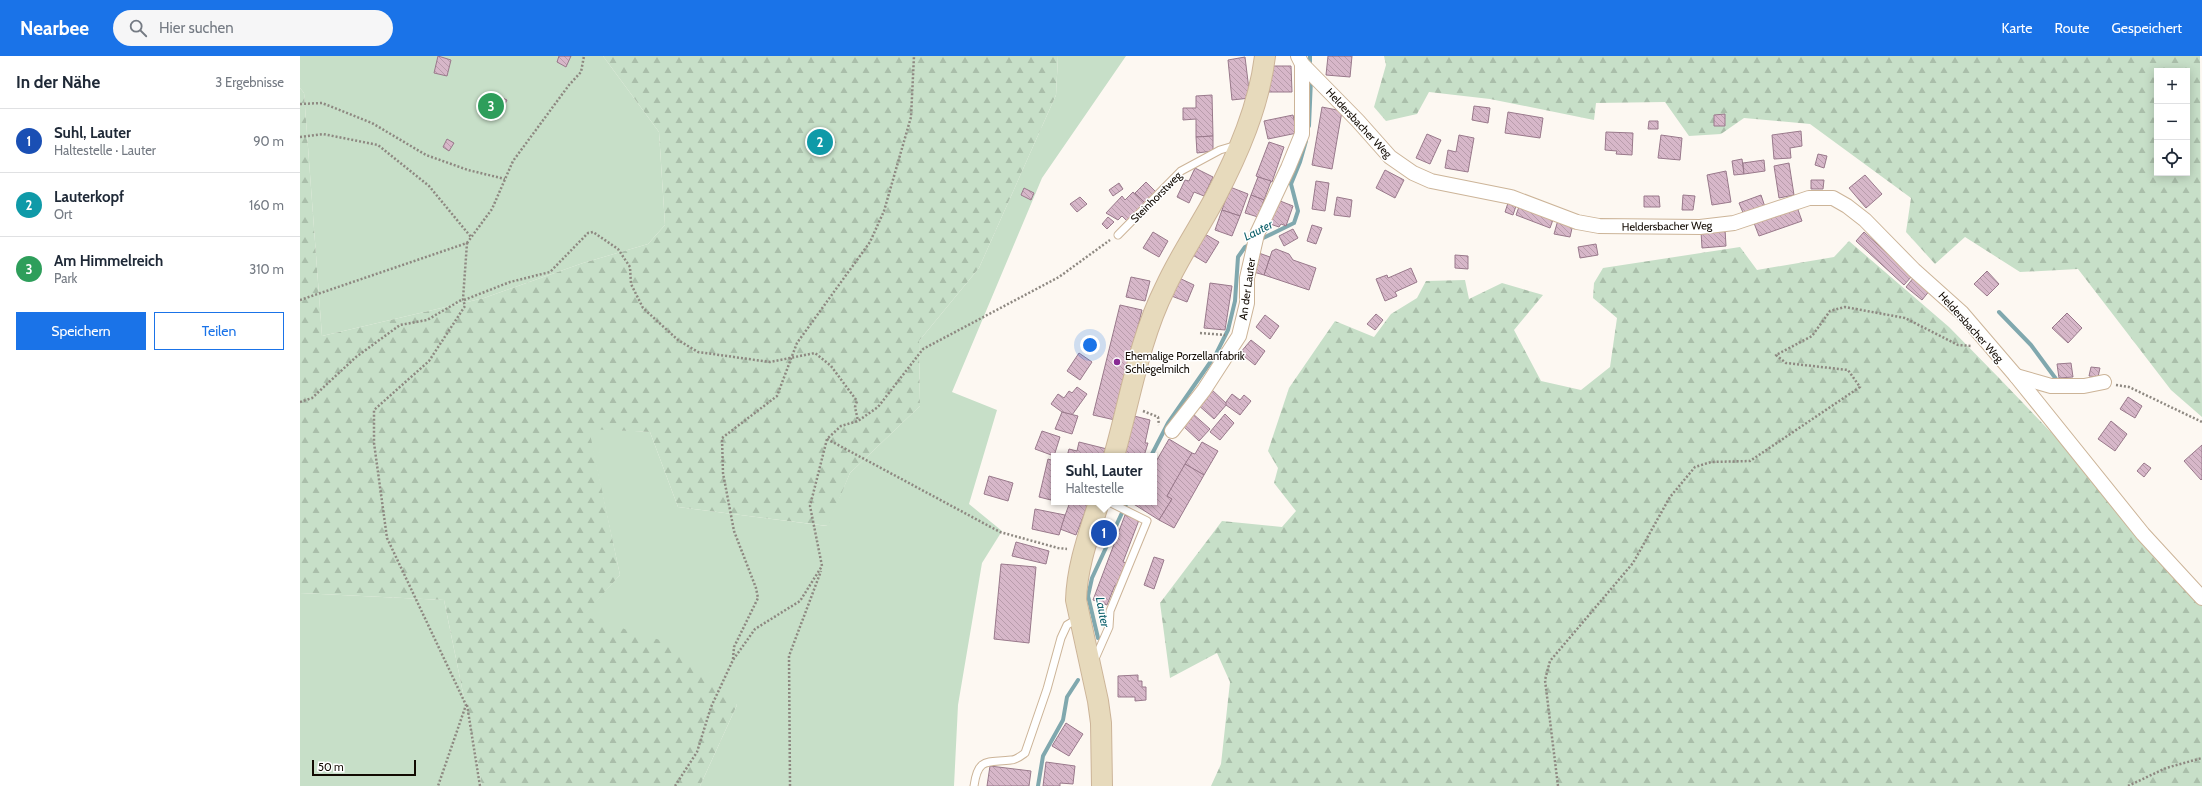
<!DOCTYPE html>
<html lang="de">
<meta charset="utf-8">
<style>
:root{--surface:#fff;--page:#f6f6f7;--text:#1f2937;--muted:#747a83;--line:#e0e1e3;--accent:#1a73e8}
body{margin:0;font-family:Cabin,sans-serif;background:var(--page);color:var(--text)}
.controls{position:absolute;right:12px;top:12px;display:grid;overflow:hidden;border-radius:0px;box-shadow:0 2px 10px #0003}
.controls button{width:36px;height:36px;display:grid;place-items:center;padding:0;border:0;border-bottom:1px solid var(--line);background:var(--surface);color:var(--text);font:20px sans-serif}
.scale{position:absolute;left:12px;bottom:10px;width:104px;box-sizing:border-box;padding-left:4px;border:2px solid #120a02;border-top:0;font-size:11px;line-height:14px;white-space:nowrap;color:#120a02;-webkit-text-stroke:3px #fff;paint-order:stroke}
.you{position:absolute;left:790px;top:289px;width:14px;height:14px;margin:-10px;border:3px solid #fff;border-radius:50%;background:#1a73e8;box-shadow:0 0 0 6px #1a73e833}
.badge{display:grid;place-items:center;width:26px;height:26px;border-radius:50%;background:var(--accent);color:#fff;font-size:13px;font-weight:700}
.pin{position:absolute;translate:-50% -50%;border:2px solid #fff;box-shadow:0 1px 4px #0006}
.popup{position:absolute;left:751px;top:397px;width:106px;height:52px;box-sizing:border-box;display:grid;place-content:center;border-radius:0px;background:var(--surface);filter:drop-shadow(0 1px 3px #0005);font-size:13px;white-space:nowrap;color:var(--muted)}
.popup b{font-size:15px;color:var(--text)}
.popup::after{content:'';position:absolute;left:50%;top:100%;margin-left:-8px;border:8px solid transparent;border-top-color:var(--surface)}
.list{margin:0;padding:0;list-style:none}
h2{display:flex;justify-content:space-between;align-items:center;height:52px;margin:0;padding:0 16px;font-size:17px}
h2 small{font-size:13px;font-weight:400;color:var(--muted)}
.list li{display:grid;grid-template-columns:26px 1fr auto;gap:12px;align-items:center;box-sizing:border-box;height:64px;padding:0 16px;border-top:1px solid var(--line)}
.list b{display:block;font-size:15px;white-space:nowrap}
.list p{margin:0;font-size:13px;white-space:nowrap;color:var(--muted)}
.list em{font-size:13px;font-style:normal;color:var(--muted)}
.actions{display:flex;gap:8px;padding:12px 16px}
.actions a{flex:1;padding:9px 0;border:1px solid var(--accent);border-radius:0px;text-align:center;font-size:14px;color:var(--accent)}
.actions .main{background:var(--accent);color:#fff}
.icon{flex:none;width:22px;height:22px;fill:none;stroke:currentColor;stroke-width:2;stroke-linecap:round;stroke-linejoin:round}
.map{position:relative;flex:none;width:1902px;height:730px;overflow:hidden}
header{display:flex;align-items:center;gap:24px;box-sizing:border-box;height:56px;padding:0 20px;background:var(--accent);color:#fff}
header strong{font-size:19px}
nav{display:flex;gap:22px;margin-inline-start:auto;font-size:14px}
.search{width:280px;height:36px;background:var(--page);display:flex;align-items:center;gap:10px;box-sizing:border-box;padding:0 14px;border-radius:22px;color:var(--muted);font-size:15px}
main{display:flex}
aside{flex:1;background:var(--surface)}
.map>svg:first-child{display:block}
</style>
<header>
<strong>Nearbee</strong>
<div class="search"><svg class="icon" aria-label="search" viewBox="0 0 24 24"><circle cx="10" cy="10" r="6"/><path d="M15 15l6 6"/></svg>Hier suchen</div>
<nav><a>Karte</a><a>Route</a><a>Gespeichert</a></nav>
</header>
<main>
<aside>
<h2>In der Nähe<small>3 Ergebnisse</small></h2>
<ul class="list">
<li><span class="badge" style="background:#1a4fb4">1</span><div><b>Suhl, Lauter</b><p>Haltestelle · Lauter</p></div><em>90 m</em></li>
<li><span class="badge" style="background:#0f9aa8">2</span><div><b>Lauterkopf</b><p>Ort</p></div><em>160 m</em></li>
<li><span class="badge" style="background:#2e9e5b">3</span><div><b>Am Himmelreich</b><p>Park</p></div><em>310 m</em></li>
</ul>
<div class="actions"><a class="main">Speichern</a><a>Teilen</a></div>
</aside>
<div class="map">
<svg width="1902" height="730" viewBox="0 0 1902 730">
<defs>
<pattern id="forest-firs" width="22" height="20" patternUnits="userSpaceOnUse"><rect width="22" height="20" fill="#c7dfc8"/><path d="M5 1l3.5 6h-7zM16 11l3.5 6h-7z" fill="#aabeaa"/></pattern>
<pattern id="building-back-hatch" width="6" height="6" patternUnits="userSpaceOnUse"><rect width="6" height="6" fill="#d7b7c9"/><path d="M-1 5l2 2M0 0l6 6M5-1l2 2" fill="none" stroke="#b89cab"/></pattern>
</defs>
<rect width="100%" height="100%" fill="#fdf8f2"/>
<g fill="#c7dfc8">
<path d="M 0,0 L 303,0 L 359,76 L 365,169 L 348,188 L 283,207 L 184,242 L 22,280 L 4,37 L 0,32 Z"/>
<path d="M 758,0 L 826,0 L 742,122 L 652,336 L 697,354 L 669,448 L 702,475 L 682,507 L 658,649 L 654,730 L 400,730 L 437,649 L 282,560 L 320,519 L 288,372 L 350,376 L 378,451 L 527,470 L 550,417 L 620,350 L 619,285 L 679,212 L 756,39 Z"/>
<path d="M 0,537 L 144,544 L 182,730 L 0,730 Z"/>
</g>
<g fill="url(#forest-firs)" fill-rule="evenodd">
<path d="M 303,0 L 758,0 L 756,39 L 679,212 L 619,285 L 620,350 L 550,417 L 528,470 L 378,451 L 350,376 L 289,373 L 320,519 L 283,560 L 360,584 L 437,649 L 400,730 L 182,730 L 144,544 L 0,537 L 0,32 L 4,37 L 22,280 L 184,242 L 283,207 L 348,188 L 365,169 L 359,76 Z"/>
<path d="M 1084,0 L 1900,0 L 1902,361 L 1871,334 L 1778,213 L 1720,216 L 1665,181 L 1635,208 L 1606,176 L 1611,142 L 1510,68 L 1444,62 L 1421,78 L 1389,80 L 1365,46 L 1296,47 L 1294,64 L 1190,43 L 1129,36 L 1117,58 L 1086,65 L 1074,51 L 1086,9 ZM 1857,15 L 1887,15 L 1887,117 L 1857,117 Z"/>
<path d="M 1549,185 L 1649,271 L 1700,323 L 1768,394 L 1840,482 L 1902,549 L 1902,730 L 911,730 L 921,708 L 930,626 L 917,597 L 870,622 L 860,547 L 922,465 L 982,471 L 996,455 L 974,427 L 978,412 L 968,395 L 989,332 L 1035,265 L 1074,281 L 1091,258 L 1117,242 L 1126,225 L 1165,224 L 1169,243 L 1202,227 L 1243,239 L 1214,274 L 1241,325 L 1281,334 L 1310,311 L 1317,262 L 1293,242 L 1294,227 L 1303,212 L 1440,191 L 1457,214 L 1534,201 Z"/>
</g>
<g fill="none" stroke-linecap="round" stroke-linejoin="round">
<g stroke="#80a8ae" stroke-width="4">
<path d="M 1010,0 L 1010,10"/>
<path d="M 1009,70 L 1011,23"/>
<path d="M 959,184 L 994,167 L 998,155 L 991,128 L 1000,106 L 1006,85"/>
<path d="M 1699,256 L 1731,289 L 1756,323"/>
<path d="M 851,400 L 868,367 L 916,298 L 928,274 L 935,245 L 938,201 L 945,191 L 951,188"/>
<path d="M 798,582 L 788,540 L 792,522 L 827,446"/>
<path d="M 738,730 L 743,700 L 763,664 L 767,641 L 778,624"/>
</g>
</g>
<g fill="url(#building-back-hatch)" stroke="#99798b">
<path d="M 138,0 L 151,4 L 147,20 L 134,17 Z"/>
<path d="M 259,0 L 271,0 L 266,11 L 257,6 Z"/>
<path d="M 1028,0 L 1052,0 L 1050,21 L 1026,19 Z"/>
<path d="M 945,1 L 950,42 L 932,44 L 928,4 Z"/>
<path d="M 972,10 L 991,10 L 992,36 L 969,36 Z"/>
<path d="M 194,38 L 207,44 L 202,54 L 189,48 Z"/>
<path d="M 912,39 L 913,80 L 896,81 L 896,63 L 883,64 L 883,52 L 896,52 L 896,40 Z"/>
<path d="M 1174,50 L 1190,52 L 1188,67 L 1172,64 Z"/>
<path d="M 1022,51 L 1042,55 L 1032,113 L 1012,109 Z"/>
<path d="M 1208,56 L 1243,62 L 1240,82 L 1205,77 Z"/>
<path d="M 1425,58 L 1425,70 L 1414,70 L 1414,59 Z"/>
<path d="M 993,59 L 997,77 L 968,83 L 964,65 Z"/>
<path d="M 1349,65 L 1358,65 L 1358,73 L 1348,73 Z"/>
<path d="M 1501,75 L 1502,90 L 1490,92 L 1491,102 L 1474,103 L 1472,79 Z"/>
<path d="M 1306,76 L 1333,77 L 1332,99 L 1316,98 L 1317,95 L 1305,94 Z"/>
<path d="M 1127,78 L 1141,84 L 1130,108 L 1116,102 Z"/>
<path d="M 1159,79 L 1174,82 L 1168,116 L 1145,112 L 1148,94 L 1156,96 Z"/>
<path d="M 1361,79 L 1382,82 L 1380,104 L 1358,102 Z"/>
<path d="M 913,80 L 913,95 L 897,97 L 896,81 Z"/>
<path d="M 147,83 L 154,87 L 149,95 L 143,91 Z"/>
<path d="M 969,86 L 984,91 L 972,126 L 956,120 Z"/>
<path d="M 1518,98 L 1527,100 L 1524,112 L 1515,109 Z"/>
<path d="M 1442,103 L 1444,118 L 1434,119 L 1432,105 Z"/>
<path d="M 1464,104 L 1465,115 L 1444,118 L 1443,107 Z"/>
<path d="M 1489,107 L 1494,139 L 1479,142 L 1474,110 Z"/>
<path d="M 895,112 L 913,121 L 904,140 L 894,136 L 889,147 L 877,141 L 885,124 L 889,125 Z"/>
<path d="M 1085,114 L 1104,124 L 1095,142 L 1076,132 Z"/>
<path d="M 1426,115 L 1431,146 L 1412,149 L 1407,119 Z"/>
<path d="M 1565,119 L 1582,138 L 1566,152 L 1549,132 Z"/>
<path d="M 958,121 L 971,125 L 964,144 L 951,139 Z"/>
<path d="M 1511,124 L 1524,124 L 1523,133 L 1511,133 Z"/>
<path d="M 1016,125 L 1029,127 L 1025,155 L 1012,153 Z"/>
<path d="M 846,126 L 856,136 L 845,147 L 835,137 Z"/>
<path d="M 819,127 L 823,133 L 813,140 L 809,134 Z"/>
<path d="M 930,131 L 948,138 L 940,160 L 922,154 Z"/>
<path d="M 724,132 L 734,137 L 731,144 L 721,139 Z"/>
<path d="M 833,136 L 845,147 L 827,165 L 822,160 L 818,164 L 806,157 L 822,140 L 825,144 Z"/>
<path d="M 951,139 L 964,144 L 958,161 L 945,157 Z"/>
<path d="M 1383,139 L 1395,140 L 1393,154 L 1382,154 Z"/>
<path d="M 1461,139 L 1465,151 L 1444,159 L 1439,147 Z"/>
<path d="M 1344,140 L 1359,140 L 1360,151 L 1344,151 Z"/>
<path d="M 780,141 L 787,148 L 777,156 L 770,148 Z"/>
<path d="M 1037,141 L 1052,144 L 1050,161 L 1034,159 Z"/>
<path d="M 975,143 L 993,150 L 986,170 L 981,168 L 979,171 L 967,167 Z"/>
<path d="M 1209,144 L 1217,147 L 1213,159 L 1205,156 Z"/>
<path d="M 1220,148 L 1254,161 L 1250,172 L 1216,159 Z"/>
<path d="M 1497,151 L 1502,165 L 1459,180 L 1454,167 Z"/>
<path d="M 922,154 L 940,160 L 932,180 L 915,174 Z"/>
<path d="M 808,161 L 814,166 L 807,173 L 802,168 Z"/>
<path d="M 1258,164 L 1273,168 L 1270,181 L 1254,178 Z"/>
<path d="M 1012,169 L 1022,172 L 1016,188 L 1007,185 Z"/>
<path d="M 993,173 L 998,182 L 984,190 L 979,180 Z"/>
<path d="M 1425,173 L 1426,190 L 1402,192 L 1401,175 Z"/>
<path d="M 853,176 L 868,185 L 859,201 L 843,192 Z"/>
<path d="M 1564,176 L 1612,220 L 1604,229 L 1556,185 Z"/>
<path d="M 903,177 L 919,186 L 906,207 L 891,198 Z"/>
<path d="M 1296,188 L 1298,199 L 1280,202 L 1278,191 Z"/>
<path d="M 976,193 L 989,198 L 993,204 L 1016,212 L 1009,234 L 964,219 L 972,195 Z"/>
<path d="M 956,196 L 970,201 L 964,219 L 950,215 Z"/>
<path d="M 1155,199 L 1168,200 L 1168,213 L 1155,212 Z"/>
<path d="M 1111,212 L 1117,226 L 1095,236 L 1097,240 L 1085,245 L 1076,223 L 1087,219 L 1088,222 Z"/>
<path d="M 1687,215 L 1699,228 L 1687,240 L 1674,228 Z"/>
<path d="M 831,221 L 850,225 L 845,245 L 826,241 Z"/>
<path d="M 877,221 L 894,229 L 887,246 L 869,239 Z"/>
<path d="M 1614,221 L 1630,234 L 1622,244 L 1606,231 Z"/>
<path d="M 910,227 L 932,230 L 925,274 L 904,272 Z"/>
<path d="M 820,249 L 842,254 L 815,364 L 793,359 Z"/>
<path d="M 1767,257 L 1782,272 L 1768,287 L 1752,272 Z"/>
<path d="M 1076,258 L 1083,264 L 1075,274 L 1067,268 Z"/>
<path d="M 965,259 L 979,270 L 970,283 L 956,271 Z"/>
<path d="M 951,284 L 965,295 L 955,309 L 940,297 Z"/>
<path d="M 779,297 L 792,306 L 780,324 L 767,315 Z"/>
<path d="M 1771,307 L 1773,321 L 1759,322 L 1757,308 Z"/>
<path d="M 1791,311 L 1800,312 L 1798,321 L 1789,320 Z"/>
<path d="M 777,331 L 787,338 L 772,359 L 762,356 L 751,348 L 758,338 L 764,342 L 769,335 L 772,337 Z"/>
<path d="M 911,333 L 927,348 L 914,363 L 897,348 Z"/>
<path d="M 932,338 L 940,344 L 944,339 L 951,345 L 940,359 L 926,349 L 926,346 Z"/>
<path d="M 1828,341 L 1842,350 L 1835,362 L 1820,353 Z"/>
<path d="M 762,356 L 778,360 L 772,378 L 755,373 Z"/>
<path d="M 892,357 L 910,373 L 899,385 L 882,369 Z"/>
<path d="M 925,358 L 934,367 L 920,384 L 910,376 Z"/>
<path d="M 834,360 L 850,364 L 845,387 L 848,387 L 844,400 L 824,400 Z"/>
<path d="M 1811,365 L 1827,378 L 1815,395 L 1798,383 Z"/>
<path d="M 742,375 L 760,381 L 754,400 L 735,393 Z"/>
<path d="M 869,383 L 892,397 L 867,440 L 872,443 L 859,464 L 832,447 L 854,446 L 854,409 Z"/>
<path d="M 779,386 L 807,393 L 805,400 L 767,400 L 769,393 L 777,395 Z"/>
<path d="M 902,386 L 918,395 L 904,419 L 885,408 L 892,397 L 895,398 Z"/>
<path d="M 1902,389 L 1902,423 L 1901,424 L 1884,405 Z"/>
<path d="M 748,403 L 754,405 L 754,433 L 751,444 L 739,441 Z"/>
<path d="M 1844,407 L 1851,412 L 1844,421 L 1837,415 Z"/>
<path d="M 885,408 L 904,419 L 874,472 L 859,464 L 872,443 L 867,440 Z"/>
<path d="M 689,420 L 713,427 L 708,445 L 684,438 Z"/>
<path d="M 770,446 L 789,446 L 776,479 L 760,473 Z"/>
<path d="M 735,453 L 765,459 L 759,479 L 732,473 Z"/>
<path d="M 825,459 L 839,464 L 823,506 L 827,507 L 818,530 L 815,529 L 807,549 L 793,544 Z"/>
<path d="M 716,486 L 749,495 L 746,508 L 712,500 Z"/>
<path d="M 854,501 L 864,504 L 854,533 L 844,529 Z"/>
<path d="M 701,508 L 736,511 L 729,587 L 694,583 Z"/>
<path d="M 838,619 L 838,625 L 842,625 L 842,631 L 846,631 L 846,644 L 835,645 L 835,641 L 818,641 L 818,620 Z"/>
<path d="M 766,667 L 783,678 L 769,700 L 752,690 Z"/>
<path d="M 746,706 L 775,710 L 773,728 L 760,727 L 760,730 L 743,730 Z"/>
<path d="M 690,710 L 731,715 L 729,730 L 687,730 Z"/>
</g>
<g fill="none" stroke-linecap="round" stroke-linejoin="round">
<g stroke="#ccb498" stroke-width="9">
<g id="lane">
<path d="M 818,179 L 881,115 L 920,94 L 937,89"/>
<path d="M 794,605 L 809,571 L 810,555 L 847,465 L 809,446"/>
<path d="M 674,730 C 678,701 687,707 711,704 C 716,704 721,700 725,697 L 747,633 L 761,582 L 767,569 L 779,562"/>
</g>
</g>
<g stroke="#ccb498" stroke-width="16">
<g id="street">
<path d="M 998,0 L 1002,8 L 1058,65 L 1090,101 L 1113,117 L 1131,125 L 1211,141 L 1277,166 L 1299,170 L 1400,171 L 1434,167 L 1509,142 L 1533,142 L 1547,150 L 1565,164 L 1614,214 L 1662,257 L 1716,320 L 1843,478 L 1902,542"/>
<path d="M 1716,320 L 1751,330 L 1784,330 L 1804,326"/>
<path d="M 872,375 L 904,334 L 939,280 L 947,247 L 947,222 L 957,178 L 988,112 L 1002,78 L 1002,8"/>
</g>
</g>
<g stroke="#ccb498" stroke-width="22">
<g id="secondary">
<path d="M 814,400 C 830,344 839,284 865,232 C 879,201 899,172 915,142 C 938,98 959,50 965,0"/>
<path d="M 799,446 C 789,478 777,510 776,544 L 798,645 L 801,667 L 802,730"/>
</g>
</g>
<g stroke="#8e8881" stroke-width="2.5" stroke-dasharray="2 2" stroke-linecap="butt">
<path d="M 0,48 L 22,47 L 72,67 L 126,99 L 168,114 L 205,123"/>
<path d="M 0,81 L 23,78 L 78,89 L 129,130 L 171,181"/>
<path d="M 167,187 L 192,153 L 213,105 L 269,29 L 281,16 L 284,0"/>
<path d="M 0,244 L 167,187 L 163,243 L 165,250 L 129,305 L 74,354 L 74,387 L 87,482 L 166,649 L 138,730"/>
<path d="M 164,244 L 210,226 L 250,216 L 288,177 L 293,176 L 318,193 L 330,211 L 331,228 L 343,252 L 378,284 L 398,296 L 470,306 L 515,297 L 531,310 L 557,345 L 555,351 L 558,365"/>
<path d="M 900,277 L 925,279"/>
<path d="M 1816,329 L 1829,331 L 1902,366"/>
<path d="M 0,346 L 12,342 L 56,301 L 100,269 L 127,264 L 163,243"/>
<path d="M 843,355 L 858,361 L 859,369"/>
<path d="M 527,383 L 700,476 L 758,492 L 767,493"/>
<path d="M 433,603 L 434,591 L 458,542 L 456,532 L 434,475 L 423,417 L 422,382 L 477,340 L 497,287 L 570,186 L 584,155 L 611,61 L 614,0"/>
<path d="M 167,649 L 180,730"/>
<path d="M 375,730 L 397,696 L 411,651 L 433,604 L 455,573 L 500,545 L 522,510 L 510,450 L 527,383 L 541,370 L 558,365 L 578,351 L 623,293 L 759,221 L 810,184"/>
<path d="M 490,730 L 489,600 L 521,515"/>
<path d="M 1258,730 L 1245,624 L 1250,605 L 1333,507 L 1370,441 L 1395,411 L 1411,406 L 1450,405 L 1560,331 L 1548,314 L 1486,307 L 1476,299 L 1512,280 L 1530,255 L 1545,251 L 1605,262 L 1658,289 L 1672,290"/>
<path d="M 1828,730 L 1866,712 L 1902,702"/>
</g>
<use href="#lane" stroke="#fff" stroke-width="7"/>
<use href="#street" stroke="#fff" stroke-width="14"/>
<use href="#secondary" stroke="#e7dabc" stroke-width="20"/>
</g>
<circle fill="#892a94" stroke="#fff" stroke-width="1.5" cx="817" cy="306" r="4"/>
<g text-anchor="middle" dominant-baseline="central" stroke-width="3" stroke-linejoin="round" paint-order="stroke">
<g font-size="11" fill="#120a02" stroke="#fff">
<text transform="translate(1059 67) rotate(47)">Heldersbacher Weg</text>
<text transform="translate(856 141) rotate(-45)">Steinhorstweg</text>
<text transform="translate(1367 170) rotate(-1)">Heldersbacher Weg</text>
<text transform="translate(947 233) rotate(-82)">An der Lauter</text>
<text transform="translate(1671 271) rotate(48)">Heldersbacher Weg</text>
</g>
<g font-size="11" fill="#120a02" stroke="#fff" text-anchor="start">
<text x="825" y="300">Ehemalige Porzellanfabrik<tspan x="825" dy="13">Schlegelmilch</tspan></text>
</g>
<g font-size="12" font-style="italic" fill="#11636d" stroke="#fff">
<text transform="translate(958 174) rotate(-27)">Lauter</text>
<text transform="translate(803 556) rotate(79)">Lauter</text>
</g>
</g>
</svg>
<div class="controls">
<button>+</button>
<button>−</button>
<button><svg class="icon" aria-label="locate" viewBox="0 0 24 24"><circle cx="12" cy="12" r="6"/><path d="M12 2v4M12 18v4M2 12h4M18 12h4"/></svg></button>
</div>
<div class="scale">50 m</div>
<div class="you"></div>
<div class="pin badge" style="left:804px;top:477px;background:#1a4fb4">1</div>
<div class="popup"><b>Suhl, Lauter</b>Haltestelle</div>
<div class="pin badge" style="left:520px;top:86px;background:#0f9aa8">2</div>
<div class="pin badge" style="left:191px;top:50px;background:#2e9e5b">3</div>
</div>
</main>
